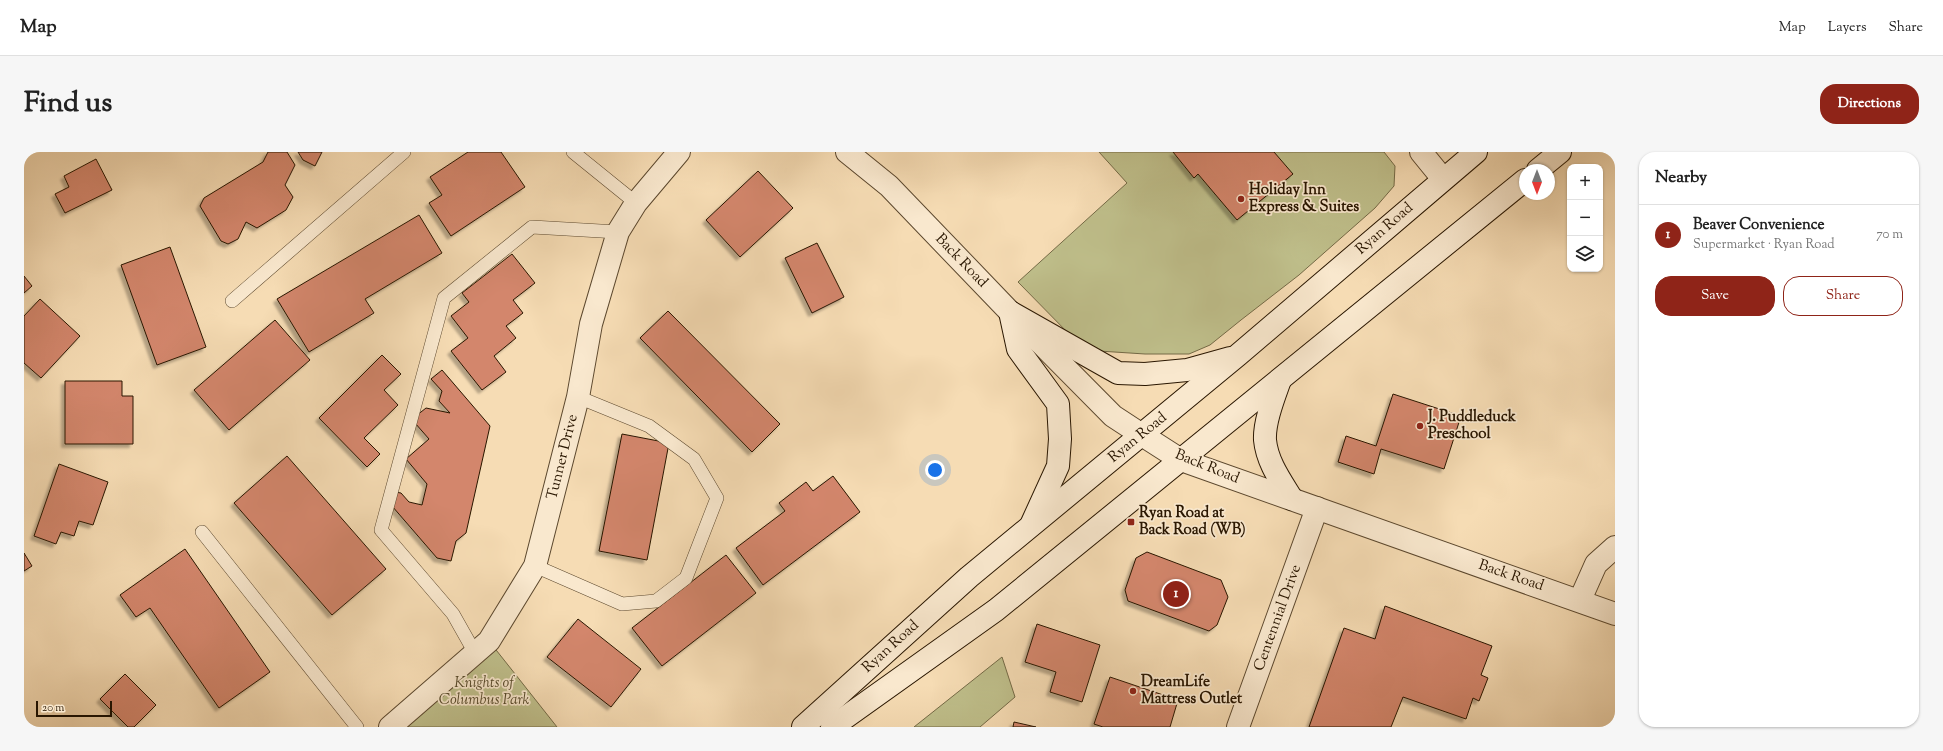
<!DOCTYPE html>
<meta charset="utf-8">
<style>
:root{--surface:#fff;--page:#f6f6f6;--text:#222;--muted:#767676;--line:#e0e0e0;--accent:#8f2418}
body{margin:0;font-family:"Sorts Mill Goudy",serif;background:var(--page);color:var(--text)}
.controls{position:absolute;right:12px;top:12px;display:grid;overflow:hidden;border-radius:8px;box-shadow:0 1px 3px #0004}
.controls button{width:36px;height:36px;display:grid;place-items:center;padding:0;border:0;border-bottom:1px solid var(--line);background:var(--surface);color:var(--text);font:20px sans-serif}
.compass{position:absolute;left:1495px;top:12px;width:36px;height:36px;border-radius:50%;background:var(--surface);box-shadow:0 1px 3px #0004;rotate:180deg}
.scale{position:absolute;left:12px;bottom:10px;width:76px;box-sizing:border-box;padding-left:4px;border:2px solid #291601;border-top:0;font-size:11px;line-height:14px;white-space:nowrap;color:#291601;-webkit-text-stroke:3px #f9e8ce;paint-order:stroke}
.you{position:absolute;left:911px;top:318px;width:14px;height:14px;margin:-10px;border:3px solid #fff;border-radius:50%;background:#1a73e8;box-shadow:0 0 0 6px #1a73e833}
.badge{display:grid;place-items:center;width:26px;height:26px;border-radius:50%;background:var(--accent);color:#fff;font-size:13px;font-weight:700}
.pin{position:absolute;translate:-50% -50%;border:2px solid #fff;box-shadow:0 1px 4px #0006}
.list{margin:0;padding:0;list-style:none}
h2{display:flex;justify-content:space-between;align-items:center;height:52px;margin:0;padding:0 16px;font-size:17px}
h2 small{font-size:13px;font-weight:400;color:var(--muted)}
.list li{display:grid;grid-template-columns:26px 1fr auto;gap:12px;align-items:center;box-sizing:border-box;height:60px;padding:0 16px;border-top:1px solid var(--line)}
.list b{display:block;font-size:15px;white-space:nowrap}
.list p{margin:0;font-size:13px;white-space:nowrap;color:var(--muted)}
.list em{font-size:13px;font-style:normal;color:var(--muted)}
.actions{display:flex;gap:8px;padding:12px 16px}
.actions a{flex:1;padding:9px 0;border:1px solid var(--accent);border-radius:16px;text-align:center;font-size:14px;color:var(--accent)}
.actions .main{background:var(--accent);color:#fff}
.icon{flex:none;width:22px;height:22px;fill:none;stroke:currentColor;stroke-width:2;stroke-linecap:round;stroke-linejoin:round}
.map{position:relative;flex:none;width:1591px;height:575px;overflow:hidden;border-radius:16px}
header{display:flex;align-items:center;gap:24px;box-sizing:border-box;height:56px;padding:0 20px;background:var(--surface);border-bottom:1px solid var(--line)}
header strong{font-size:19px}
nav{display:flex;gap:22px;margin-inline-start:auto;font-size:14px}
.intro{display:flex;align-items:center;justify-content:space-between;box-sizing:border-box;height:96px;padding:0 24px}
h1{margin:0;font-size:28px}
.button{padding:10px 18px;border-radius:16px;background:var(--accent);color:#fff;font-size:14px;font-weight:700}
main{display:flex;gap:24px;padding:0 24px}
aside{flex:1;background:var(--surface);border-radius:16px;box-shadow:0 1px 3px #0004}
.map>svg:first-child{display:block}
</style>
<header>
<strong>Map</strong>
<nav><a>Map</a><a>Layers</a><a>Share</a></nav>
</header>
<div class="intro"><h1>Find us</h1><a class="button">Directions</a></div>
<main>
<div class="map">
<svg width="1591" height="575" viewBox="0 0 1591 575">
<defs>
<filter id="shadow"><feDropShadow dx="-3.5" dy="3.5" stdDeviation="1" flood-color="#0004"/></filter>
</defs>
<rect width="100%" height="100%" fill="#f6dcb4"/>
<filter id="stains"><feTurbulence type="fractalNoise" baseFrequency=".005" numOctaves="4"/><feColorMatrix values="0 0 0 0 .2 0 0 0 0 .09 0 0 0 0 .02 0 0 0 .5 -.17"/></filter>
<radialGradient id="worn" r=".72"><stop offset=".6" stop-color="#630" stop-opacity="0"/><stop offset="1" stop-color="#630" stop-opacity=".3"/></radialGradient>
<g fill="#bfbf8b" stroke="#746a46">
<path d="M 1075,0 L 1360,0 L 1371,14 L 1370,34 L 1351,56 L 1275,123 L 1217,168 L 1186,193 L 1165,202 L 1121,202 L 1075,199 L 1048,185 L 994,130 L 1103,31 Z"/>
<path d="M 465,489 L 533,575 L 366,575 Z"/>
<path d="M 978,505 L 991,545 L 956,575 L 890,575 Z"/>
</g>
<g fill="#d3866c" stroke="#291601" filter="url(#shadow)">
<path d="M 244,0 L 263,0 L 271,13 L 261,33 L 269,45 L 262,58 L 233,76 L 222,70 L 214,87 L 204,92 L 197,89 L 176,54 L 180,46 L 239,10 Z"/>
<path d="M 274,0 L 298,0 L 291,14 L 279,8 Z"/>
<path d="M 444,0 L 477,0 L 501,35 L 427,84 L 405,51 L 418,43 L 406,25 Z"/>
<path d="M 1149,0 L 1250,0 L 1269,22 L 1213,68 L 1174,22 L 1170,26 Z"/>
<path d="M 72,7 L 88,38 L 41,61 L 31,42 L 45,35 L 40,24 Z"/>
<path d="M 734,19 L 769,56 L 716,105 L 682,68 Z"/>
<path d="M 395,63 L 418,101 L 341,147 L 350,161 L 285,200 L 253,147 Z"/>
<path d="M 793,91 L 820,145 L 788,161 L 761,106 Z"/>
<path d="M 146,95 L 182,195 L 133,213 L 97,113 Z"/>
<path d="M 488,102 L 511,131 L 489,148 L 499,161 L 482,174 L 492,186 L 470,204 L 482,220 L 458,238 L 427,199 L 444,186 L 427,164 L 445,150 L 438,141 Z"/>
<path d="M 0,124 L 8,134 L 0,141 Z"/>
<path d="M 16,147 L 56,184 L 17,226 L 0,211 L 0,164 Z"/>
<path d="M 644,159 L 756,272 L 728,300 L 616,186 Z"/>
<path d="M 251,168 L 286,208 L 205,278 L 170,238 Z"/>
<path d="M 358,203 L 377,222 L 360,238 L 374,253 L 340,286 L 356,302 L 343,315 L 295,266 Z"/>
<path d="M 418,218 L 466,274 L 442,381 L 432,389 L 427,409 L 413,406 L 368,354 L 371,340 L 377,341 L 385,350 L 398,353 L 403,332 L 382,307 L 405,287 L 391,271 L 392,264 L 402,256 L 426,261 L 415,249 L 418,239 L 407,227 Z"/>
<path d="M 41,229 L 98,229 L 98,244 L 109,244 L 109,292 L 41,292 Z"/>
<path d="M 1369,242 L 1437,264 L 1420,317 L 1357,297 L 1350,322 L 1314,310 L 1322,284 L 1352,294 Z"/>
<path d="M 598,282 L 645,291 L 623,408 L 575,399 Z"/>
<path d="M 263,304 L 362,417 L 308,463 L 210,351 Z"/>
<path d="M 35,312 L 84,330 L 69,373 L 55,369 L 50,384 L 37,380 L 32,392 L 10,384 Z"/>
<path d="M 809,324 L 836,360 L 739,433 L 712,396 L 761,359 L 755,351 L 782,330 L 789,339 Z"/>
<path d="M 161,397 L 246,520 L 195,556 L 126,456 L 112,465 L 96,443 Z"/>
<path d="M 1123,400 L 1197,428 L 1204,445 L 1193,473 L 1185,479 L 1104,449 L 1101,438 L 1112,406 Z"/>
<path d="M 0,401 L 8,414 L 0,419 Z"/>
<path d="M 702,403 L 732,441 L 638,514 L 608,476 Z"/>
<path d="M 1361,454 L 1468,494 L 1457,523 L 1464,526 L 1455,549 L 1449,546 L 1442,567 L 1379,545 L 1367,575 L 1285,575 L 1320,476 L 1351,487 Z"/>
<path d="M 554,467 L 617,517 L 587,555 L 523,505 Z"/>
<path d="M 1013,472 L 1076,493 L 1058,550 L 1026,540 L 1032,520 L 1001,510 Z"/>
<path d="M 101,522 L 132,553 L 110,575 L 104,575 L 76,547 Z"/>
<path d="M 1086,525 L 1154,548 L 1146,575 L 1079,575 L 1070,572 Z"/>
<path d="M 990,570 L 1012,575 L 989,575 Z"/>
</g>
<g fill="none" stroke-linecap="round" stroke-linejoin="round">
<g stroke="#5c482e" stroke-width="14">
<g id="service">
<path d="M 549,0 L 612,51"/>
<path d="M 208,149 L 380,0"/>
<path d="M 178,380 L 333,575"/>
<path d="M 511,414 L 598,452 L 632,449 L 662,426 L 693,346 L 670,307 L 625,274 L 554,245"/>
<path d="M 451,501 L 429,462 L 357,378 L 420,146 L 508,75 L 594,80"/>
</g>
</g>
<g stroke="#5c482e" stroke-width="24">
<g id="minor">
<path d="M 1397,0 L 1419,27"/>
<path d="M 1118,283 L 1157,308 L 1591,462"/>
<path d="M 1556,448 L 1572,412 L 1591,395"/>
<path d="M 366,575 L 465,489 L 511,414 L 554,245 L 567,172 L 594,80 L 612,51 L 655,0"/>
<path d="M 1214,575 L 1293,356"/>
</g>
</g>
<g stroke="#5c482e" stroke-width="24">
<path id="tertiary" d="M 823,0 L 865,34 L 986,160 L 1089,264 L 1118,283"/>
</g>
<g stroke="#291601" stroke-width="24">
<g id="secondary">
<path d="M 1514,18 L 1536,0"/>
<path d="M 986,160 L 1094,221 L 1121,222 L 1163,218 L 1206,206"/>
<path d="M 986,160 L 994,197 L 1034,252 L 1036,287 L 1034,314 L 1008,371"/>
<path d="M 1256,228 C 1250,245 1240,270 1241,288 C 1243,310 1257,329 1268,347"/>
<path d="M 779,575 L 945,425 L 1214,203 L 1452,0"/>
<path d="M 808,575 L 972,458 L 1501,28"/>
</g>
</g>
<use href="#service" stroke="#f9e8ce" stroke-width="13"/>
<use href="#minor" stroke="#f9e8ce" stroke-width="22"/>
<use href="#tertiary" stroke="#f9e8ce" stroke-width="22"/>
<use href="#secondary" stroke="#f9e8ce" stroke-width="22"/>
</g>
<g fill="#8f2418" stroke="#f9e8ce" stroke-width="1.5">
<circle cx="1217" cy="47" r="4"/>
<circle cx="1396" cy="274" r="4"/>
<rect x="1103" y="366" width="8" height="8" rx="2"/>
<circle cx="1109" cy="539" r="4"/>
</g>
<g text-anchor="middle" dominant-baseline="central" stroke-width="3.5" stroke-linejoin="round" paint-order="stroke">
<g font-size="15" font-weight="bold" fill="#291601" stroke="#f9e8ce" text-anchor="start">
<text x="1225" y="38">Holiday Inn<tspan x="1225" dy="17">Express &amp; Suites</tspan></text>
<text x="1404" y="265">J. Puddleduck<tspan x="1404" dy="17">Preschool</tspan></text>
<text x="1115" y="361">Ryan Road at<tspan x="1115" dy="17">Back Road (WB)</tspan></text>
<text x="1117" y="530">DreamLife<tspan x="1117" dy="17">Mattress Outlet</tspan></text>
</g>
<g font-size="15" fill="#291601" stroke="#f9e8ce">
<text transform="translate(1361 77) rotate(-41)">Ryan Road</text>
<text transform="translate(937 109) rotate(46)">Back Road</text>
<text transform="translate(1114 286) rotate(-39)">Ryan Road</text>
<text transform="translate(539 305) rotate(-76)">Tunner Drive</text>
<text transform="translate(1183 315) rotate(22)">Back Road</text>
<text transform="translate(1487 424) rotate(19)">Back Road</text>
<text transform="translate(1254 466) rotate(-70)">Centennial Drive</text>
<text transform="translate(867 495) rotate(-42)">Ryan Road</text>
</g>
<g font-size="15" font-style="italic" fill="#56492a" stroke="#f9e8ce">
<text x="460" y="531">Knights of<tspan x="460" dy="17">Columbus Park</tspan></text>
</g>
</g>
<rect width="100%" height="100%" filter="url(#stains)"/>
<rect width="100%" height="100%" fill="url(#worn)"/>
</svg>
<div class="controls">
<button>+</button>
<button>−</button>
<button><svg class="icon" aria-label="layers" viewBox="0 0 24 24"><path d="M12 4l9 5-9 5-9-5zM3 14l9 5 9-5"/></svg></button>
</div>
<svg class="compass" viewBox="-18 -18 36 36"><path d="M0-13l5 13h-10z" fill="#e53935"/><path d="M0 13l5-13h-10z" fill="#767676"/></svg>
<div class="scale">20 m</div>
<div class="you"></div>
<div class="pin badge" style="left:1152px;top:442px">1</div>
</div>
<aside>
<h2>Nearby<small></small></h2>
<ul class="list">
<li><span class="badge">1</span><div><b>Beaver Convenience</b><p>Supermarket · Ryan Road</p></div><em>70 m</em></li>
</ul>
<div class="actions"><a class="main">Save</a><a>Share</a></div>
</aside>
</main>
